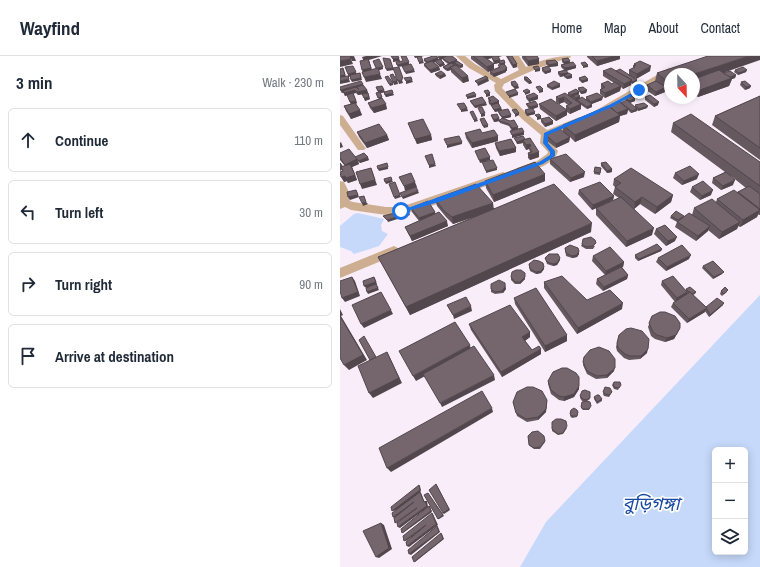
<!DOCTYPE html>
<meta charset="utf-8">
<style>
:root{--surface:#fff;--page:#f2f2f3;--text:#1f2937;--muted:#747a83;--line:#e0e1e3}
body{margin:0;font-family:"Archivo Narrow","Noto Sans Bengali",sans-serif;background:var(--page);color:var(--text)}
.controls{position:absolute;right:12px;bottom:12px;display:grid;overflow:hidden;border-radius:6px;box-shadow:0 2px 10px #0003}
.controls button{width:36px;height:36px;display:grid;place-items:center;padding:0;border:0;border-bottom:1px solid var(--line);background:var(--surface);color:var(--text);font:20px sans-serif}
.compass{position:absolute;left:324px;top:12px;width:36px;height:36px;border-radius:50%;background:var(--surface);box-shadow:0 2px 10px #0003;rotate:158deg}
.stop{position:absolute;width:12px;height:12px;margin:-9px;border:3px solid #1a73e8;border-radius:50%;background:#fff}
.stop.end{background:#1a73e8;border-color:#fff;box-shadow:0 1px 4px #0008}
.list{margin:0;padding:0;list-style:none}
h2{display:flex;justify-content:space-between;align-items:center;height:52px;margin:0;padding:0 16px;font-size:17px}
h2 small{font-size:13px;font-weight:400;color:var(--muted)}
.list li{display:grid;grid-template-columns:26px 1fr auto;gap:12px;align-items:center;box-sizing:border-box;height:64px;margin:0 8px 8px;padding:0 8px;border:1px solid var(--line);border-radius:6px}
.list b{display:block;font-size:15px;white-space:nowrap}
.list em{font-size:13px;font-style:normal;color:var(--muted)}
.icon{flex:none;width:22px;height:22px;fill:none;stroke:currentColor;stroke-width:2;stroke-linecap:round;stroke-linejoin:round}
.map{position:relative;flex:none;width:420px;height:511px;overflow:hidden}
header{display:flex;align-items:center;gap:24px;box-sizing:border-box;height:56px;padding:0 20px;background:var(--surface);border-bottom:1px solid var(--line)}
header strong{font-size:19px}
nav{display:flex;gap:22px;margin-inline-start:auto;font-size:14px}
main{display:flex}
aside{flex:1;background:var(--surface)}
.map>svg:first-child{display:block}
</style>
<header>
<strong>Wayfind</strong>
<nav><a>Home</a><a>Map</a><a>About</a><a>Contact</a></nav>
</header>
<main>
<aside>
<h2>3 min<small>Walk · 230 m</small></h2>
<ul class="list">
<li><svg class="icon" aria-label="ahead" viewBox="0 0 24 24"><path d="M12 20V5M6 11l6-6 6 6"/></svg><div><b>Continue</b></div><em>110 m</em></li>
<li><svg class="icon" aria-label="left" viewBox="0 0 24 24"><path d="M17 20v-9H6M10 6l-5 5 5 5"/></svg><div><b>Turn left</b></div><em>30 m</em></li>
<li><svg class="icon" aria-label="right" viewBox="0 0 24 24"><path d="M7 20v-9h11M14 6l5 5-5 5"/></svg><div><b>Turn right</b></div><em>90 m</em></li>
<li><svg class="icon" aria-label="arrive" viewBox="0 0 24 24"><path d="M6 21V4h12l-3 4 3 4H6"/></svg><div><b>Arrive at destination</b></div></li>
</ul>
</aside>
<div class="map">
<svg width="420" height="511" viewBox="0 0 420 511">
<rect width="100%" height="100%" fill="#f8edf9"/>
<g fill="#c6d9fa" fill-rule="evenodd">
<path d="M 18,157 L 44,163 L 41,169 L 42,175 L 48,178 L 39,190 L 14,198 L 11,195 L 0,191 L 0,170 L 14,158 Z"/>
<path d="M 420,239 L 420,511 L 180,511 L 206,466 ZM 375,394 L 405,394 L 405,496 L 375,496 Z"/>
</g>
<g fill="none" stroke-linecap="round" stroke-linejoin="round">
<g fill="#cdae90" fill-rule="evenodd">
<path d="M 116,0 L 125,0 L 135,8 L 161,23 L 179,14 L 171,0 L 179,0 L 186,11 C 201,4 214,0 231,0 L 230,2 C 206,8 186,17 164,28 L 162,32 L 188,59 L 207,74 L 237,62 L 240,61 L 245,64 L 243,66 L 211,80 L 210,86 L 218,95 C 215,109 193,114 181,117 L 177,116 L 176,114 L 177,112 L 197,105 L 207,98 L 208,96 L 200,87 L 201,79 L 182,63 L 155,35 L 154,29 L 156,27 L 129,12 Z"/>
<path d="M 329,12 L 333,15 L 332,17 L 302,36 L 261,58 L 258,59 L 253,56 Z"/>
<path d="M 0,59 L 3,60 L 24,90 L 26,92 L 24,94 L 18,94 L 0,69 Z"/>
<path d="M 163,116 L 167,118 L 168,120 L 167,122 L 101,147 L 61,159 L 46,159 L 11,154 L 5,151 L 0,153 L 0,125 L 4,126 L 8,134 L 10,145 L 13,146 L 46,151 L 61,151 Z"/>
<path d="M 54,190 L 58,192 L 60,195 L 58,198 L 0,222 L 0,212 Z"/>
</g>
</g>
<g fill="#65585e">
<path d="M 97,0 L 112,0 L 117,5 L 123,9 L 123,11 L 120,12 L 118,11 L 129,25 L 123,27 L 111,16 L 111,14 L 107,15 L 104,13 L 103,11 L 108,8 L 103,4 L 103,3 L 101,4 L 105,9 L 100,11 L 95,6 L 94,6 L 99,11 L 100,14 L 91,17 L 84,10 L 84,8 L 86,7 L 84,5 L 84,3 L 99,3 Z"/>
<path d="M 131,0 L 162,0 L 158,1 L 160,5 L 165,7 L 165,9 L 167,12 L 167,15 L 166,15 L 166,16 L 154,21 L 150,18 L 150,15 L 159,12 L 158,9 L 160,9 L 159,7 L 154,8 L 152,2 L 147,3 L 154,8 L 154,13 L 148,16 L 131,3 Z"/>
<path d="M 166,0 L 172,0 L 177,11 L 173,12 Z"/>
<path d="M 182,0 L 197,0 L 199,3 L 199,8 L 188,10 L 182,2 Z"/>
<path d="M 247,0 L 280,0 L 280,3 L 257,10 L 247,1 Z"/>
<path d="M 222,3 L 236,10 L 236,12 L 226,15 L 232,22 L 227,23 L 224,21 L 224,20 L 220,21 L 218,18 L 218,16 L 224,14 L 221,11 L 221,9 L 224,8 L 222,6 Z"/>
<path d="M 206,5 L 218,10 L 209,11 L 206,8 Z"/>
<path d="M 294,8 L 310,15 L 296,23 L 290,20 L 297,24 L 296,27 L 292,28 L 291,27 L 291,29 L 283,33 L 281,31 L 280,35 L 265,42 L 260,38 L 260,34 L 261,33 L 261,28 L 272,28 L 274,27 L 263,20 L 263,15 L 276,15 L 289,19 L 289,14 L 293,12 Z"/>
<path d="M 202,12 L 211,14 L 211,16 L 205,18 L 202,15 Z"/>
<path d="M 395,14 L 406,16 L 398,19 L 394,16 Z"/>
<path d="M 317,17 L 383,17 L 396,19 L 395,22 L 392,23 L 389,30 L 358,41 L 354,39 L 354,18 L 330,35 L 327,36 L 326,34 L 325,36 L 315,40 L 306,34 L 307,29 L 315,25 Z"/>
<path d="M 95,18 L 105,18 L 106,20 L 100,23 L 96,20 Z"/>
<path d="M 184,21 L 191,25 L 192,27 L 189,28 L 184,24 Z"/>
<path d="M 239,22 L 248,25 L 242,27 L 239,24 Z"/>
<path d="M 171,26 L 179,32 L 175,33 L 171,29 Z"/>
<path d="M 401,26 L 410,32 L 405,34 L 400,29 Z"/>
<path d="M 23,29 L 27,34 L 30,43 L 25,45 L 23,38 L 18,39 L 16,37 L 13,37 L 17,47 L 16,48 L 22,59 L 11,63 L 6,55 L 4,50 L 11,48 L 7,39 L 5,40 L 3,36 L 2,37 L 0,34 Z"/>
<path d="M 207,29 L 220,31 L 212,34 L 207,31 Z"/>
<path d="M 36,31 L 44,36 L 54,39 L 46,41 L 44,36 L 40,37 L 47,53 L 34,57 L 30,52 L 28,47 L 39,43 L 36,37 L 38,36 Z"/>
<path d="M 238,32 L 247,34 L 246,37 L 241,38 L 238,34 Z"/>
<path d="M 239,36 L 239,38 L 238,39 L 240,42 L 246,44 L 246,41 L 262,44 L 252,48 L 252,51 L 247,53 L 241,49 L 241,53 L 230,58 L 227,56 L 227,59 L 216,65 L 200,53 L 199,48 L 226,53 L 226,50 L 228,49 L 224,46 L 219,48 L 216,46 L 216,41 L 228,39 L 228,37 Z"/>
<path d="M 294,38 L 306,40 L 297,43 L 294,40 Z"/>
<path d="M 186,40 L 198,43 L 189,46 L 186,42 Z"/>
<path d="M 420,40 L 420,104 L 372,69 L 375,60 Z"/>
<path d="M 285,41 L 295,43 L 295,45 L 290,47 L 295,51 L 295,49 L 307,52 L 298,55 L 297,54 L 297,55 L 291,57 L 288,54 L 287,58 L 280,60 L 279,66 L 235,86 L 230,81 L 229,86 L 216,92 L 206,84 L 206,79 L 223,76 L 223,69 L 269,50 L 281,47 L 286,45 L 285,43 Z"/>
<path d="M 305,41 L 318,49 L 314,51 L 305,44 Z"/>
<path d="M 148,42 L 159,48 L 162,54 L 155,56 L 152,50 L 149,48 Z"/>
<path d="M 130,45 L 147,49 L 135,52 L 131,47 Z"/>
<path d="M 186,48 L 198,51 L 193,53 L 195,58 L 187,60 L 185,57 L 185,54 L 189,53 L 187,50 Z"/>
<path d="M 158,55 L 171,59 L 171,61 L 163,63 L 170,65 L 174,64 L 172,75 L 169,70 L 160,67 L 159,65 L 154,66 L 152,62 L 151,59 L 159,62 L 160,65 L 162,62 L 159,58 Z"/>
<path d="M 201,63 L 213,65 L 213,68 L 205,71 L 201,66 Z"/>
<path d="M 68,67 L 91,79 L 92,84 L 77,88 Z"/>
<path d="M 333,67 L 420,106 L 420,159 L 419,159 L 418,158 L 417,161 L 400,171 L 398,170 L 397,173 L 379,183 L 368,174 L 368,175 L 356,185 L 335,171 L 337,166 L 330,162 L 331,160 L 343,161 L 352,159 L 354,152 L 376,146 L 377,143 L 397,136 L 406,132 L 391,120 L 393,129 L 381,134 L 372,127 L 373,122 L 385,116 L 331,76 Z"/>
<path d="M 17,76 L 47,79 L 49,84 L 27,92 L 19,81 Z"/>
<path d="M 125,77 L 142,77 L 158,85 L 132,92 L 126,82 Z"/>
<path d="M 174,82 L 185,83 L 190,82 L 199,101 L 190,104 L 188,102 L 188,97 L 190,96 L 189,93 L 186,94 L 183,89 L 183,87 L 177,88 Z"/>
<path d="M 155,87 L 176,92 L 176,96 L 160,100 L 156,92 Z"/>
<path d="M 0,97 L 16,101 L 29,104 L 20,107 L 18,105 L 19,108 L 12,111 L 17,124 L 8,127 L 7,125 L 4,126 L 3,115 L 2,114 L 0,115 L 0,107 L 3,111 L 5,110 L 0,104 Z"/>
<path d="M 210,103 L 244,121 L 230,126 L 210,108 Z"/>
<path d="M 261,107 L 272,113 L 272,116 L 267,117 L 261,110 Z"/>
<path d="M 255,111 L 261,112 L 260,119 L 254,118 Z"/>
<path d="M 335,117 L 357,123 L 342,129 L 333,122 Z"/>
<path d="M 274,123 L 333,139 L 331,146 L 315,158 L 300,148 L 294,153 L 312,179 L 286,191 L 256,159 L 256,152 L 279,142 L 273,138 L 275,131 L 273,129 Z"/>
<path d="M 145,125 L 205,125 L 154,146 L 146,132 Z"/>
<path d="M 352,131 L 371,139 L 360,144 L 350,136 Z"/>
<path d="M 239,134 L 274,140 L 273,144 L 252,154 L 238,138 Z"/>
<path d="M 95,143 L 154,152 L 251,176 L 70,259 L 38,201 L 134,161 L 113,168 L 106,161 L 97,150 Z"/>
<path d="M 71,152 L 95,158 L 108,170 L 72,185 L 65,171 L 79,165 L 72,156 Z"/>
<path d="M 316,173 L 335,185 L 326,190 L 314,178 Z"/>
<path d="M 242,188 L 255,190 L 253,193 L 246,193 L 241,190 Z"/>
<path d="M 225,192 L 239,198 L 237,201 L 232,202 L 226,200 Z"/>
<path d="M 322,193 L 321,195 L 298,205 L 295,202 L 295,199 Z"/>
<path d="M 253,200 L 284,206 L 283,211 L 282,211 L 288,219 L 287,223 L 263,235 L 256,228 L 257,223 L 265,219 L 252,205 Z"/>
<path d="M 205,202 L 220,204 L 217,209 L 213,210 L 207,208 Z"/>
<path d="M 318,202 L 349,203 L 326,215 L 316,206 Z"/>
<path d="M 189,208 L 204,213 L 201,217 L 196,218 L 190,215 Z"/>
<path d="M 363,210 L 382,218 L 373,223 L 362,212 Z"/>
<path d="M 171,221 L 185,223 L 180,228 L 175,228 L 171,224 Z"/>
<path d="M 322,225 L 346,234 L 346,233 L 356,236 L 355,238 L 353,239 L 366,251 L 383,249 L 369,261 L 365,255 L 365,256 L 347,267 L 331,251 L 333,247 L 335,246 L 321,229 Z"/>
<path d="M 204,226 L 247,244 L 282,253 L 237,278 L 204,232 Z"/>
<path d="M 165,227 L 166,233 L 163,237 L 155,238 L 151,236 L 151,233 Z"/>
<path d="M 381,235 L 387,236 L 382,240 L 380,238 Z"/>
<path d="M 174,242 L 227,285 L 205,296 L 175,248 Z"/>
<path d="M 312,260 L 338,276 L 334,283 L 325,286 L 315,283 L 311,280 L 308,271 Z"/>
<path d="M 129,268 L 190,276 L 190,281 L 185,285 L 192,294 L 201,298 L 162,321 L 131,274 Z"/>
<path d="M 279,279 L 307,297 L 300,303 L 289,304 L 284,302 L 277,295 L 276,291 Z"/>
<path d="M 244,301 L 274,315 L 267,322 L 256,323 L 247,318 L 243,309 Z"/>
<path d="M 208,325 L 239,330 L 239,333 L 234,341 L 224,345 L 219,344 L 211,338 L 208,328 Z"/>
<path d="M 273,328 L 280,330 L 278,334 L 274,333 L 272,329 Z"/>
<path d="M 265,331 L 272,336 L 271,338 L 269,341 L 264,340 L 263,338 Z"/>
<path d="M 242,335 L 250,343 L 247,345 L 250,352 L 249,354 L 243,354 L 241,352 L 242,346 L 245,345 L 242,345 L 240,342 Z"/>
<path d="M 254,341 L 262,343 L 262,345 L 257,348 L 254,343 Z"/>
<path d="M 207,344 L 206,356 L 198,364 L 187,366 L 177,360 L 173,346 Z"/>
<path d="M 231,354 L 238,356 L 237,361 L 232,362 L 230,360 Z"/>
<path d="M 212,366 L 227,372 L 223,378 L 218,379 L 212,375 Z"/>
<path d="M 188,380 L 205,386 L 200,393 L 194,393 L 190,390 Z"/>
</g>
<g fill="#52474c">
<path d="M 14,0 L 16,5 L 12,5 L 10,1 Z"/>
<path d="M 26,0 L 42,0 L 29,4 L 33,17 L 24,19 L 22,14 L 24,6 L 22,1 Z"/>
<path d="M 74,0 L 84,0 L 75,2 Z"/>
<path d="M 103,0 L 111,0 L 102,2 L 103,3 L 100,4 L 99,1 Z"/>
<path d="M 144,0 L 162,0 L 152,2 L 151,0 L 152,2 L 144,4 Z"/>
<path d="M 275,0 L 280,0 L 280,3 L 257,10 L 257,5 Z"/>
<path d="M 409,0 L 420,0 L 420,4 L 354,27 L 354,18 Z"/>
<path d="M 59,2 L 60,5 L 53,6 L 53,3 Z"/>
<path d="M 98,2 L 98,5 L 95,5 L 95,6 L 87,8 L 87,6 Z"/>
<path d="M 11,3 L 13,8 L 0,11 L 0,5 Z"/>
<path d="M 199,3 L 199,8 L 188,10 L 188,5 Z"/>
<path d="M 117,4 L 117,7 L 114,7 L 114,8 L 109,9 L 109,7 Z"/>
<path d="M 160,4 L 159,5 L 159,7 L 154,8 L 154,5 Z"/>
<path d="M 83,5 L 84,7 L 79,8 L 79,6 Z"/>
<path d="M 230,5 L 230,7 L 224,8 L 224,6 Z"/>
<path d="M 69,6 L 69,9 L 58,11 L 57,9 Z"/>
<path d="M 104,7 L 105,9 L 100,11 L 99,9 Z"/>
<path d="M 218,7 L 218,10 L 209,11 L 209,9 Z"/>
<path d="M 154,8 L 154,13 L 148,16 L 147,11 Z"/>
<path d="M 177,8 L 177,11 L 173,12 L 173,9 Z"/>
<path d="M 123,9 L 123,11 L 120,12 L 120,10 Z"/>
<path d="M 248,9 L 248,11 L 243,12 L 243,10 Z"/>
<path d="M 236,10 L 236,12 L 225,15 L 225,12 Z"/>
<path d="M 311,10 L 310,15 L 296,23 L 297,18 Z"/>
<path d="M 43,11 L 43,13 L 37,15 L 36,12 Z"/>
<path d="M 99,11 L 100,14 L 91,17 L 90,14 Z"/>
<path d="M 110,11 L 111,14 L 107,15 L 107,13 Z"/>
<path d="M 3,12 L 6,21 L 0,22 L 0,20 Z"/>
<path d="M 53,12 L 54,14 L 47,15 L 46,13 Z"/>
<path d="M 167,12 L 167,15 L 166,15 L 166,16 L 154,21 L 153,18 Z"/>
<path d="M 200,13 L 200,15 L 195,16 L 195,14 Z"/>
<path d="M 74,14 L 75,16 L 66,18 L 65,16 Z"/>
<path d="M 211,14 L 211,16 L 205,18 L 205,16 Z"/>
<path d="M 407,14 L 406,16 L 398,19 L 399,17 Z"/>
<path d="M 16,16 L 17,19 L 8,21 L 8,18 Z"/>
<path d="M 20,17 L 22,24 L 12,26 L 11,24 Z"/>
<path d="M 228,17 L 228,19 L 224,19 L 224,20 L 220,21 L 221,18 Z"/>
<path d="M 40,18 L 42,23 L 26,26 L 24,21 Z"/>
<path d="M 105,18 L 106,20 L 100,23 L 100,20 Z"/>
<path d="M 232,19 L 232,22 L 227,23 L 227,21 Z"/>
<path d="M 396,19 L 395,22 L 392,23 L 389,30 L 358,41 L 360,34 L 385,22 Z"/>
<path d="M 128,20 L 129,25 L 123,27 L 122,22 Z"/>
<path d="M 148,22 L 149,25 L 138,30 L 137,27 Z"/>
<path d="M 9,23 L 10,26 L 0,28 L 0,25 Z"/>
<path d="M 57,23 L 58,28 L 54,29 L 53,26 Z"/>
<path d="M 248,23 L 248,25 L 242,27 L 242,25 Z"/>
<path d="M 62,24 L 63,27 L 59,28 L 58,25 Z"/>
<path d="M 72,24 L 73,26 L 66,28 L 66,25 Z"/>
<path d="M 292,24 L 291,29 L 283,33 L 284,28 Z"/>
<path d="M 297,24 L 296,27 L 292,28 L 293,26 Z"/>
<path d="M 191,25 L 192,27 L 189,28 L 189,26 Z"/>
<path d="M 330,26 L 330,35 L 327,36 L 329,27 Z"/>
<path d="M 53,27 L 53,29 L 50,30 L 49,28 Z"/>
<path d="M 23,28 L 24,31 L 2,37 L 1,34 Z"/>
<path d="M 220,28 L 220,31 L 212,34 L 212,32 Z"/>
<path d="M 178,29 L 179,32 L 175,33 L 174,31 Z"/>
<path d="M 281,30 L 280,35 L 265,42 L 265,37 Z"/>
<path d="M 411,30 L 410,32 L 405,34 L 406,31 Z"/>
<path d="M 326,31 L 325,36 L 315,40 L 316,36 Z"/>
<path d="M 203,33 L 203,36 L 199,37 L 199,35 Z"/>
<path d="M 15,34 L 16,37 L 5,40 L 4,37 Z"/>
<path d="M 27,34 L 28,37 L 18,39 L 17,36 Z"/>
<path d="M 44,34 L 45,36 L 38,38 L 38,35 Z"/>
<path d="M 247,34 L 246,37 L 241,38 L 241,36 Z"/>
<path d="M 190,35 L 190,37 L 185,39 L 185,37 Z"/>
<path d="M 239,36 L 239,38 L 234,41 L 233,40 L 231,42 L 231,39 Z"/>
<path d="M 53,37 L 54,39 L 46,41 L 45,39 Z"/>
<path d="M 150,37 L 150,40 L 146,41 L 146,38 Z"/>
<path d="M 178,37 L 178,39 L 169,42 L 169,40 Z"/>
<path d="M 306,38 L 306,40 L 297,43 L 298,41 Z"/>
<path d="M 136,39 L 136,41 L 127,43 L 127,41 Z"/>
<path d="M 198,40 L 198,43 L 189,46 L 189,43 Z"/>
<path d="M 240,40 L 240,43 L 235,45 L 236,42 Z"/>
<path d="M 29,41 L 30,43 L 25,45 L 24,42 Z"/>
<path d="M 224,41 L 224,46 L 219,48 L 219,43 Z"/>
<path d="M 263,41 L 262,44 L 251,48 L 251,46 Z"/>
<path d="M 295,43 L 295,45 L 289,47 L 289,45 Z"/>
<path d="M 16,45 L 17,47 L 11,49 L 10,46 Z"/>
<path d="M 159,45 L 159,48 L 152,50 L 151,48 Z"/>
<path d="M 319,46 L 318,49 L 314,51 L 314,48 Z"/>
<path d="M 146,47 L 147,49 L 135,52 L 135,50 Z"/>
<path d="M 46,48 L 47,53 L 34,57 L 32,52 Z"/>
<path d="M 241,48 L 241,53 L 230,58 L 230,53 Z"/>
<path d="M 252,48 L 252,51 L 247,53 L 247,51 Z"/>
<path d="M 198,49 L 198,51 L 190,54 L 190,51 Z"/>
<path d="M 308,50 L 307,52 L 298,55 L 299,53 Z"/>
<path d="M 127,52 L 128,55 L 121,56 L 121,54 Z"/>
<path d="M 161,52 L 162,54 L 155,56 L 154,54 Z"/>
<path d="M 288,53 L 287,58 L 280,60 L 279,66 L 235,86 L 235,79 L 276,57 Z"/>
<path d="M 297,53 L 297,55 L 291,57 L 292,55 Z"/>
<path d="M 20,54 L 22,59 L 11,63 L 9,58 Z"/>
<path d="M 227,54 L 227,59 L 216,65 L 216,60 Z"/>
<path d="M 195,56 L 195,58 L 187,60 L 187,58 Z"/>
<path d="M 145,57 L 145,60 L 141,61 L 141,58 Z"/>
<path d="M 179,57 L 179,59 L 175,61 L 175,58 Z"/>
<path d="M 171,59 L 171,61 L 162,63 L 162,61 Z"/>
<path d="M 201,60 L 201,63 L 197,64 L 197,61 Z"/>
<path d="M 159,62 L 160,65 L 154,66 L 154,64 Z"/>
<path d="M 137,63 L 138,65 L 134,66 L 134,64 Z"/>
<path d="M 213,65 L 213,68 L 205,71 L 205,68 Z"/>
<path d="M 148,69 L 148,71 L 144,72 L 143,70 Z"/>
<path d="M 178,71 L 178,73 L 172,75 L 172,72 Z"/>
<path d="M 184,76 L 184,79 L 172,82 L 172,79 Z"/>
<path d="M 47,79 L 49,84 L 27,92 L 25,87 Z"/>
<path d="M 91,79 L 92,84 L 77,88 L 75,83 Z"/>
<path d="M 158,80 L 158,85 L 132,92 L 132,87 Z"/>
<path d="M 230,81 L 229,86 L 216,92 L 216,88 Z"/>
<path d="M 183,84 L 183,87 L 177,88 L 177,86 Z"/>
<path d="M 1,86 L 3,91 L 0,92 L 0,87 Z"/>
<path d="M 122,86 L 122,88 L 107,92 L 107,89 Z"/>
<path d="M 190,88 L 190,92 L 189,91 L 189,93 L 186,94 L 186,89 Z"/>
<path d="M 176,92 L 176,96 L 160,100 L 159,95 Z"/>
<path d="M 199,96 L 199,101 L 190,104 L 189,99 Z"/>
<path d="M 28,101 L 29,104 L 20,107 L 19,105 Z"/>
<path d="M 150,101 L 150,104 L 140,107 L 139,104 Z"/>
<path d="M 17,103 L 19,108 L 12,111 L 17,124 L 8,127 L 7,125 L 4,126 L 1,121 L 5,120 L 7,113 L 5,109 Z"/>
<path d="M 95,108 L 96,110 L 89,112 L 89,109 Z"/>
<path d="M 48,111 L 48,113 L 39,115 L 38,113 Z"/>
<path d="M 31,112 L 37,129 L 22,133 L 20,128 Z"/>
<path d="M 157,112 L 157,114 L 146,117 L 146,115 Z"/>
<path d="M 272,113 L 272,116 L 267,117 L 267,115 Z"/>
<path d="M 245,116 L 244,121 L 230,126 L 231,122 Z"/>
<path d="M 205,118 L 205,125 L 154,146 L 153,139 Z"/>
<path d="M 359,118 L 357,123 L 342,129 L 344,125 Z"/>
<path d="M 52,124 L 53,126 L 46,128 L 45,126 Z"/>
<path d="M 395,124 L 393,129 L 381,134 L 383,130 Z"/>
<path d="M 75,126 L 77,131 L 65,135 L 64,130 Z"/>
<path d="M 16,134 L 19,141 L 10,144 L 8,141 Z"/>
<path d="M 373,134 L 371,139 L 360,144 L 362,140 Z"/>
<path d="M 78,135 L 79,137 L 63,143 L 62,141 Z"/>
<path d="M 60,139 L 61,141 L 55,143 L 54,141 Z"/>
<path d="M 333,139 L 331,146 L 315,158 L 317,151 Z"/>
<path d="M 274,140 L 273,144 L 252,154 L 253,149 Z"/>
<path d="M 302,141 L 300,148 L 294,153 L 295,146 Z"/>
<path d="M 26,146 L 28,148 L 23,150 L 22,147 Z"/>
<path d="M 153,147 L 154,154 L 113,168 L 112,161 Z"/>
<path d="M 420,154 L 417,161 L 400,171 L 403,164 Z"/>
<path d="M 95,156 L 96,161 L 81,167 L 79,162 Z"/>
<path d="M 69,157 L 70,159 L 48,166 L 47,164 Z"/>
<path d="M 107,165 L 108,170 L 72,185 L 70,180 Z"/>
<path d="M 400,166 L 397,173 L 379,183 L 382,176 Z"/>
<path d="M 252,167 L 251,176 L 70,259 L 66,251 Z"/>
<path d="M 370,170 L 368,175 L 356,185 L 358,180 Z"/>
<path d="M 314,172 L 312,179 L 286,191 L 287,185 Z"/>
<path d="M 337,181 L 335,185 L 326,190 L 328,185 Z"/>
<path d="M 322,193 L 321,195 L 298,205 L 299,203 Z"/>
<path d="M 239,195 L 239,198 L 237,201 L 232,202 L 232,200 Z"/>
<path d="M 351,199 L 349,203 L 326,215 L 327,211 Z"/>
<path d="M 220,202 L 220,204 L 217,209 L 213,210 L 213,208 Z"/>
<path d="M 284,206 L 283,211 L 265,220 L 266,215 Z"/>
<path d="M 204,211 L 204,213 L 201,217 L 196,218 L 196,216 Z"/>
<path d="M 384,216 L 382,218 L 373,223 L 374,221 Z"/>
<path d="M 288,219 L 287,223 L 263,235 L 264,231 Z"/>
<path d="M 12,221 L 15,225 L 20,240 L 5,246 L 2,242 Z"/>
<path d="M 34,221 L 37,228 L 26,232 L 24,230 Z"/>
<path d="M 185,221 L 185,223 L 180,228 L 180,226 Z"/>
<path d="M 36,228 L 39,234 L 28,238 L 27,236 Z"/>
<path d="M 165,231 L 166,233 L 163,237 L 162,235 Z"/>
<path d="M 347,236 L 346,241 L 335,246 L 337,242 Z"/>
<path d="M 283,247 L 282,253 L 237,278 L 238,272 Z"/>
<path d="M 384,247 L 383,249 L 369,261 L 370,259 Z"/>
<path d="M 131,250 L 132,255 L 114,263 L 113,259 Z"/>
<path d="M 367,252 L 365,256 L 347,267 L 349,263 Z"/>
<path d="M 0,253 L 3,259 L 1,260 L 27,304 L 9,314 L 4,309 L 0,261 Z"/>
<path d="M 51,254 L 53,258 L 24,272 L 21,268 Z"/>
<path d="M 340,272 L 334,283 L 325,286 L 327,282 Z"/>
<path d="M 190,276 L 190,281 L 183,286 L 182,281 Z"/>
<path d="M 227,279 L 227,285 L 205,296 L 205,290 Z"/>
<path d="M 130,289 L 131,295 L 76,325 L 73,320 Z"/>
<path d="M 201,293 L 201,298 L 162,321 L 161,316 Z"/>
<path d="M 308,293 L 307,297 L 300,303 L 301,300 Z"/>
<path d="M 47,296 L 50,302 L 62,327 L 33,342 L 29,337 Z"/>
<path d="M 275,312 L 274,315 L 267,322 L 267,319 Z"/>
<path d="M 154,319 L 155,324 L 102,351 L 100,347 Z"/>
<path d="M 239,330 L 239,333 L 234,341 L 224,345 L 224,341 Z"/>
<path d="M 207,344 L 206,356 L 198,364 L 198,361 Z"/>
<path d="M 152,352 L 153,356 L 51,416 L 47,412 Z"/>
<path d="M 96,428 L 110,454 L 104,458 L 103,457 Z"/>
<path d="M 79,429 L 80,430 L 81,435 L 80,436 L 81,437 L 85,447 L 84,446 L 53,455 L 52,455 Z"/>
<path d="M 88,437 L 104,460 L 99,463 L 98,463 Z"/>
<path d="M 85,445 L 87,445 L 88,451 L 60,472 L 58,471 Z"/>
<path d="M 74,446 L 75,447 L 54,462 L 53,461 Z"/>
<path d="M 89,450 L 90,450 L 92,456 L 63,477 L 62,477 Z"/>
<path d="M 77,452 L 78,452 L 56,467 L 55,467 Z"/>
<path d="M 92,457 L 93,458 L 98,469 L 69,491 L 67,490 L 96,468 Z"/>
<path d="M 41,467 L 44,469 L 52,493 L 39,502 L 36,501 Z"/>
<path d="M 86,469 L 87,470 L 66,485 L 64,485 Z"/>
<path d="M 97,470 L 98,471 L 100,476 L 71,499 L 69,498 Z"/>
<path d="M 101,477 L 102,478 L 104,483 L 75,506 L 74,506 Z"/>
</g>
<g fill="#75666d" stroke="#52474c">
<path d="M 0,0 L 13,0 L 10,1 L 11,3 L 0,5 Z"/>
<path d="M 51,0 L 58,0 L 59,2 L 53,3 Z"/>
<path d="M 61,0 L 66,0 L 69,6 L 57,9 L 56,6 L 63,5 Z"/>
<path d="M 81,0 L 83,5 L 79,6 L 77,1 Z"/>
<path d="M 93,0 L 96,0 L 98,2 L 87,6 L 84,3 Z"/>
<path d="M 107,0 L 112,0 L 117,4 L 109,7 L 102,2 Z"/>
<path d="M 133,0 L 143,0 L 154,8 L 147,11 Z"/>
<path d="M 151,0 L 158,0 L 160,4 L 154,5 Z"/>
<path d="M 167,0 L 172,0 L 177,8 L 173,9 Z"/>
<path d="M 184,0 L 197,0 L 199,3 L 188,5 Z"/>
<path d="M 252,0 L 275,0 L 257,5 Z"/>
<path d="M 368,0 L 409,0 L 354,18 L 330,18 L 330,26 L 329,27 L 317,17 Z"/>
<path d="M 43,2 L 50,3 L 53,12 L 46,13 Z"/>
<path d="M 228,2 L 230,5 L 224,6 L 222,3 Z"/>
<path d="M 28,3 L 31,12 L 22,14 L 20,5 Z"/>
<path d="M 39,3 L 43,11 L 36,12 L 33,5 Z"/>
<path d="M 100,3 L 104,7 L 99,9 L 95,5 Z"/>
<path d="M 164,4 L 165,7 L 160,8 L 159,5 Z"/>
<path d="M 215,4 L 218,7 L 209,9 L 206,5 Z"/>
<path d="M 92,5 L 99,11 L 90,14 L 84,8 Z"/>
<path d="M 117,5 L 123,9 L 120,10 L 114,7 Z"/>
<path d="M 300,5 L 311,10 L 297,18 L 289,14 L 295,11 L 293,10 L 296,9 L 294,8 Z"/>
<path d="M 233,6 L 236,10 L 225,12 L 221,9 Z"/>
<path d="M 245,6 L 248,9 L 243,10 L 241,7 Z"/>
<path d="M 111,7 L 115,9 L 107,13 L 103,11 Z"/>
<path d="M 71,8 L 74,14 L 65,16 L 62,10 Z"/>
<path d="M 164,8 L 167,12 L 165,13 L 166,14 L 153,18 L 150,15 L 160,11 L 158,9 Z"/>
<path d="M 116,9 L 128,20 L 122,22 L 110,11 Z"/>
<path d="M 13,10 L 16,16 L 8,18 L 5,11 Z"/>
<path d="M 198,10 L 200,13 L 195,14 L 193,11 Z"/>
<path d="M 208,10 L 211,14 L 205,16 L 202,12 Z"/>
<path d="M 59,11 L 63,22 L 62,22 L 62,24 L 58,25 L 57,23 L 57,25 L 53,26 L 50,19 L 53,18 L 55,22 L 56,20 L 53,12 Z"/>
<path d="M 403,11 L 407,14 L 399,17 L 395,14 Z"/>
<path d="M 3,12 L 5,19 L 0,20 L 0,13 Z"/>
<path d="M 38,12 L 40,18 L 24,21 L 22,16 Z"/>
<path d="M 271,12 L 292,24 L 284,28 L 263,15 Z"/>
<path d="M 280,13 L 297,24 L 293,26 L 291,25 L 292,24 L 276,15 Z"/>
<path d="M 226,14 L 228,17 L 221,18 L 218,16 Z"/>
<path d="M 379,14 L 392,22 L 360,34 L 354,30 L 354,23 Z"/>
<path d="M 101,15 L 105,18 L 100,20 L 95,18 Z"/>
<path d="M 390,15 L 396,19 L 390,21 L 383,17 Z"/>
<path d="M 20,17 L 21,22 L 11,24 L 10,19 Z"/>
<path d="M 229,17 L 232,19 L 227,21 L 224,19 Z"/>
<path d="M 8,20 L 9,23 L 0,25 L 0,21 Z"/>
<path d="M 48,20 L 53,27 L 49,28 L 45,21 Z"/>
<path d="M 146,20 L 148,22 L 137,27 L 135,25 Z"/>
<path d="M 245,20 L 248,23 L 242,25 L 239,22 Z"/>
<path d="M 71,21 L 72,24 L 66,25 L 64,22 Z"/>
<path d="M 184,21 L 187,21 L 191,25 L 189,26 Z"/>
<path d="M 21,25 L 23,28 L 1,34 L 0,33 L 0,31 Z"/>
<path d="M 175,25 L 178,29 L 174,31 L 171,26 Z"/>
<path d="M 214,25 L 220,28 L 212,32 L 207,29 Z"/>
<path d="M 268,25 L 272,28 L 275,26 L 281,30 L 265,37 L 260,34 L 265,31 L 261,28 Z"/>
<path d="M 316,25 L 326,31 L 316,36 L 307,29 Z"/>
<path d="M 405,25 L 411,30 L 406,31 L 401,26 Z"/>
<path d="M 23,29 L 27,34 L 17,36 L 15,34 L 4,37 L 3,35 L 16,31 L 19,34 L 17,31 Z"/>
<path d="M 42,30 L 44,34 L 38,35 L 36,31 Z"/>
<path d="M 200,30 L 203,33 L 199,35 L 196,31 Z"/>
<path d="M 243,31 L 247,34 L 241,36 L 238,32 Z"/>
<path d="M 175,33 L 178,37 L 169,40 L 166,36 Z"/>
<path d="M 187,33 L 190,35 L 185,37 L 183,35 Z"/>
<path d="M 236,33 L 239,36 L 231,39 L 228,37 Z"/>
<path d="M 52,34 L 53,37 L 45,39 L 44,36 Z"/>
<path d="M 148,34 L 150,37 L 146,38 L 144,35 Z"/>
<path d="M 303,35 L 306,38 L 298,41 L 294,38 Z"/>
<path d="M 40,36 L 42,41 L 38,42 L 36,37 Z"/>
<path d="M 134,36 L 136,39 L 127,41 L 126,39 Z"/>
<path d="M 13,37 L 16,45 L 10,46 L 7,39 Z"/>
<path d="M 28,37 L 29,41 L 24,42 L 22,38 Z"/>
<path d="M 194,37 L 198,40 L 189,43 L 186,40 Z"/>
<path d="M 225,37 L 241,48 L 230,53 L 226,50 L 232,47 L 224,41 L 219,43 L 216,41 Z"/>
<path d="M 257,37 L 263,41 L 251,46 L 246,41 Z"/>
<path d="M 237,38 L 240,40 L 236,42 L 233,40 Z"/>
<path d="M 291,39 L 295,43 L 289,45 L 285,41 Z"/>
<path d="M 310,39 L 319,46 L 314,48 L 305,41 Z"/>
<path d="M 153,40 L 159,45 L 151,48 L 149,45 L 151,45 L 148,42 Z"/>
<path d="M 420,40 L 420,92 L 375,60 Z"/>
<path d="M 142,41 L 146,47 L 135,50 L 130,45 Z"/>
<path d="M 242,41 L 252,48 L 247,51 L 237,44 Z"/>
<path d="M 42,42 L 46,48 L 32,52 L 28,47 Z"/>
<path d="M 211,43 L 227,54 L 216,60 L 199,48 Z"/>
<path d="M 287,44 L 297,53 L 292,55 L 281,47 Z"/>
<path d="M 195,45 L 198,49 L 190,51 L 186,48 Z"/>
<path d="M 280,46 L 288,53 L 277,57 L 269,50 Z"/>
<path d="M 15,47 L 20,54 L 9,58 L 4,50 Z"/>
<path d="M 124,47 L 127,52 L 121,54 L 117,48 Z"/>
<path d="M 158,47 L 161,52 L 154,54 L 151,49 Z"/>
<path d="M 304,47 L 308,50 L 299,53 L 295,49 Z"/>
<path d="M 268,50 L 280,59 L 235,79 L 223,69 Z"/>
<path d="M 142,51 L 145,57 L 141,58 L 138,52 Z"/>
<path d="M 192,52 L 195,56 L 187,58 L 185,54 Z"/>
<path d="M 168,53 L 171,59 L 162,61 L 158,55 Z"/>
<path d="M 176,53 L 179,57 L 175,58 L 172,54 Z"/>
<path d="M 133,55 L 137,63 L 134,64 L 130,56 Z"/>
<path d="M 157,58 L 159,62 L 154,64 L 151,59 Z"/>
<path d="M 199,58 L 201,60 L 197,61 L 195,59 Z"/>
<path d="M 351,58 L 420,106 L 420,130 L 333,67 Z"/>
<path d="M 209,61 L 213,65 L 205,68 L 201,63 Z"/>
<path d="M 144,62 L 148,69 L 143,70 L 140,63 Z"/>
<path d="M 162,62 L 170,65 L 174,64 L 178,71 L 172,72 L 169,68 L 159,65 Z"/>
<path d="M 83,63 L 91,79 L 75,83 L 68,67 Z"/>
<path d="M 39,68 L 47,79 L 25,87 L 17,76 Z"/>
<path d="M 182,72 L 184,76 L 172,79 L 170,75 Z"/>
<path d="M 140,73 L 142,77 L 154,74 L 158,80 L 132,87 L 125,77 Z"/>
<path d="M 220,73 L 230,81 L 216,88 L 206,79 Z"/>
<path d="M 119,80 L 122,86 L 107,89 L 104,83 Z"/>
<path d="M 183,80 L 185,83 L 183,84 L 177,86 L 174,82 Z"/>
<path d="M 190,82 L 199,96 L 189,99 L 188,97 L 192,96 L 189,91 L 191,90 L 190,88 L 186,89 L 183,84 Z"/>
<path d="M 171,83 L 176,92 L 159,95 L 155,87 Z"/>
<path d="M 145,92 L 150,101 L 139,104 L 135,95 Z"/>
<path d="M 9,93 L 17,103 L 5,109 L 0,102 L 0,97 Z"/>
<path d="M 24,97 L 28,101 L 19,105 L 15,101 Z"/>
<path d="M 92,98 L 95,108 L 89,109 L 85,100 Z"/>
<path d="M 226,98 L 245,116 L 231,122 L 210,103 Z"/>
<path d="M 153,104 L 157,112 L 146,115 L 142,106 Z"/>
<path d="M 195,106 L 205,118 L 153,139 L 145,125 Z"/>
<path d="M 266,106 L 272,113 L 267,115 L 261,107 Z"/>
<path d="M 0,107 L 3,111 L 0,112 Z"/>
<path d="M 47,107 L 48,111 L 38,113 L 37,110 Z"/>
<path d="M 10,108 L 15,119 L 6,122 L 5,120 L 1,121 L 0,116 L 3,115 L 1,111 Z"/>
<path d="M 350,110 L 359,118 L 344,125 L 335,117 Z"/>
<path d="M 255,111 L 261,112 L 260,117 L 254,116 Z"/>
<path d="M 31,112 L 35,124 L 20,128 L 16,116 Z"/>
<path d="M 291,112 L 333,139 L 317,151 L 302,141 L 295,146 L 275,131 L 281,127 L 274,123 Z"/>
<path d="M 386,116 L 395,124 L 383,130 L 373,122 Z"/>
<path d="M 71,117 L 75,126 L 64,130 L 59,121 Z"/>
<path d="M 51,121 L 52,124 L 45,126 L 44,123 Z"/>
<path d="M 363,125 L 373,134 L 362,140 L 352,131 Z"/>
<path d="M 55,126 L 60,139 L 54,141 L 49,128 Z"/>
<path d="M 260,126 L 274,140 L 253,149 L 239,134 Z"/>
<path d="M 136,128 L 153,147 L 112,161 L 104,155 L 95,143 Z"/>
<path d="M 214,128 L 252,167 L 66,251 L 38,201 Z"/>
<path d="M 409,130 L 420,138 L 420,153 L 398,136 Z"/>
<path d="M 76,131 L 78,135 L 62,141 L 60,137 Z"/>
<path d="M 16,134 L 18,139 L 8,141 L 7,136 Z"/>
<path d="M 394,134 L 420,154 L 403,164 L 377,143 Z"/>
<path d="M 24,140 L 26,146 L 22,147 L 19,141 Z"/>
<path d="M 281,141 L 314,172 L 287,185 L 256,152 Z"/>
<path d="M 372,143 L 400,166 L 382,176 L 354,152 Z"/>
<path d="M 88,145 L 95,156 L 79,162 L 71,152 Z"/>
<path d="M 67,154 L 69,157 L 47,164 L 43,160 Z"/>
<path d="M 336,155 L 344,160 L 338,164 L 331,160 Z"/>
<path d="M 99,156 L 107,165 L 70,180 L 65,171 Z"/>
<path d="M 349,157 L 370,170 L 358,180 L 337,166 Z"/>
<path d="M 325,169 L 337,181 L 328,185 L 316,173 Z"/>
<path d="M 251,181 L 255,184 L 256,187 L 253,190 L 246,191 L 242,188 L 243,183 Z"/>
<path d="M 317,188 L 322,193 L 299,203 L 295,199 Z"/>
<path d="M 230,189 L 238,192 L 239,195 L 237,199 L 232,200 L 226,197 L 225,192 Z"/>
<path d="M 342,189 L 351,199 L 327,211 L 318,202 Z"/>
<path d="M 270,191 L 284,206 L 266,215 L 253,200 Z"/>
<path d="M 209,198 L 218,198 L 220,202 L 217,207 L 213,208 L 207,206 L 205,202 Z"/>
<path d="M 194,204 L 199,205 L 203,207 L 204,211 L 201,215 L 196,216 L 190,213 L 189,208 Z"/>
<path d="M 373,205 L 384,216 L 374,221 L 363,210 Z"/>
<path d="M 281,211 L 288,219 L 264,231 L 257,223 Z"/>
<path d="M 176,214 L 181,214 L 185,217 L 185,221 L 180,226 L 175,226 L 171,221 L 172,216 Z"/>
<path d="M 222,220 L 247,244 L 270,234 L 283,247 L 238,272 L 204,226 Z"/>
<path d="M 333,220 L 347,236 L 337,242 L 322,225 Z"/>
<path d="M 12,221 L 18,236 L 2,242 L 0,235 L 0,225 Z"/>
<path d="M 34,221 L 36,226 L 24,230 L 23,225 Z"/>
<path d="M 159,224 L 165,227 L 165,231 L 162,235 L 155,236 L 151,233 L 151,228 Z"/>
<path d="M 36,228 L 38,232 L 27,236 L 26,232 Z"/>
<path d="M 350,231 L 356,236 L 352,238 L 350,236 L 349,236 L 346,233 Z"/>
<path d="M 385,231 L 388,234 L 384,238 L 381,235 Z"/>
<path d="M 196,232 L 227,279 L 205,290 L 174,242 Z"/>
<path d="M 41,236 L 51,254 L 21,268 L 12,249 Z"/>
<path d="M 350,236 L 367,252 L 349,263 L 333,247 Z"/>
<path d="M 126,241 L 131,250 L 113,259 L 107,249 Z"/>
<path d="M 377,242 L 384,247 L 370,259 L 366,251 Z"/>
<path d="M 170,249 L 190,276 L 182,281 L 192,294 L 199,290 L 201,293 L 161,316 L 129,268 Z"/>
<path d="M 320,256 L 325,256 L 335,260 L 340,267 L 340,272 L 336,279 L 327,282 L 317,279 L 313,276 L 309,267 L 312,260 Z"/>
<path d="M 0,260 L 23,299 L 4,309 L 0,302 Z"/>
<path d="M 115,266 L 130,289 L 73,320 L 59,295 Z"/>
<path d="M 291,272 L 302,275 L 309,283 L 308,293 L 301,300 L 290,300 L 285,298 L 278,292 L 277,287 L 279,279 L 286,273 Z"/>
<path d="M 24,280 L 36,301 L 30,304 L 19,284 Z"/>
<path d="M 134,290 L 154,319 L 100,347 L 83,318 Z"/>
<path d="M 259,291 L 269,295 L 275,303 L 275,312 L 267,319 L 257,320 L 247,315 L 243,306 L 244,301 L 250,294 Z"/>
<path d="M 47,296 L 59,322 L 29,337 L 18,310 Z"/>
<path d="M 222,312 L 227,312 L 236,317 L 239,321 L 239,330 L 234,338 L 224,341 L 219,340 L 211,334 L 208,325 L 213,316 Z"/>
<path d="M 274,326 L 280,326 L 281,329 L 279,332 L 274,331 L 273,328 Z"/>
<path d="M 187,331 L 193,331 L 202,335 L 207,344 L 206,353 L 198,361 L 186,363 L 176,357 L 173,346 L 177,336 Z"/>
<path d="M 265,331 L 270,332 L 272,336 L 269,339 L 265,338 L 263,336 Z"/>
<path d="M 245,334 L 250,336 L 250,342 L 246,344 L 243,343 L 240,340 L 242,335 Z"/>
<path d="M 142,335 L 152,352 L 47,412 L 39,392 Z"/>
<path d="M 257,339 L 259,339 L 262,343 L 257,346 L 254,341 Z"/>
<path d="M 247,345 L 250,346 L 251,350 L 249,353 L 243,353 L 241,351 L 242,346 Z"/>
<path d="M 234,352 L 237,354 L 238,356 L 237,360 L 232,360 L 230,358 L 231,354 Z"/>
<path d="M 216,363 L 221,363 L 226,365 L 227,370 L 223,377 L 218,378 L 212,373 L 212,366 Z"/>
<path d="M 198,375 L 204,380 L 205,385 L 200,391 L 194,392 L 189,389 L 188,380 L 192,376 Z"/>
<path d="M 96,428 L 109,453 L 103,457 L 89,434 Z"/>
<path d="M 79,429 L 80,434 L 52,455 L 51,451 Z"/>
<path d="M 80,436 L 84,446 L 85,445 L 87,450 L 58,471 L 57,467 L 77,452 L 55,467 L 54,462 L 74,446 L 53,461 L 52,457 Z"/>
<path d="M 88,437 L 103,459 L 98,463 L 84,439 Z"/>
<path d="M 89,450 L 91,455 L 62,477 L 61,473 Z"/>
<path d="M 92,457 L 96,468 L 67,490 L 66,486 L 86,469 L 64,485 L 63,480 Z"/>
<path d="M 41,467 L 49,492 L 36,501 L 23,475 Z"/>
<path d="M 97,470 L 99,476 L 69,498 L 68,494 Z"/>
<path d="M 101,477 L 103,483 L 74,506 L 72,501 Z"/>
</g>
<path fill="#1a73e8" d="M 299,33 L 301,35 L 272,51 L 208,79 L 208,87 L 215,95 L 215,100 L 203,108 L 99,146 L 61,157 L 59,155 L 199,106 L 210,99 L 210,96 L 203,87 L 204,77 L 269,49 Z"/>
<g text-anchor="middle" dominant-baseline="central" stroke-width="3.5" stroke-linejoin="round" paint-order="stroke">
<g font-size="18" font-style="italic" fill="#184aa3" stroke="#fefefe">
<text x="311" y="447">বুড়িগঙ্গা</text>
</g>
</g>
</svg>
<div class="controls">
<button>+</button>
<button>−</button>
<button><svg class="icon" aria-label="layers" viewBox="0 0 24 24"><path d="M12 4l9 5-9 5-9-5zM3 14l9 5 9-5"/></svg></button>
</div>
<svg class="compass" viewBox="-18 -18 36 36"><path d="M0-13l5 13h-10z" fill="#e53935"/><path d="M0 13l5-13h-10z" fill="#747a83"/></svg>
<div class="stop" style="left:61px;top:155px"></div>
<div class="stop end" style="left:299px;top:34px"></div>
</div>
</main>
